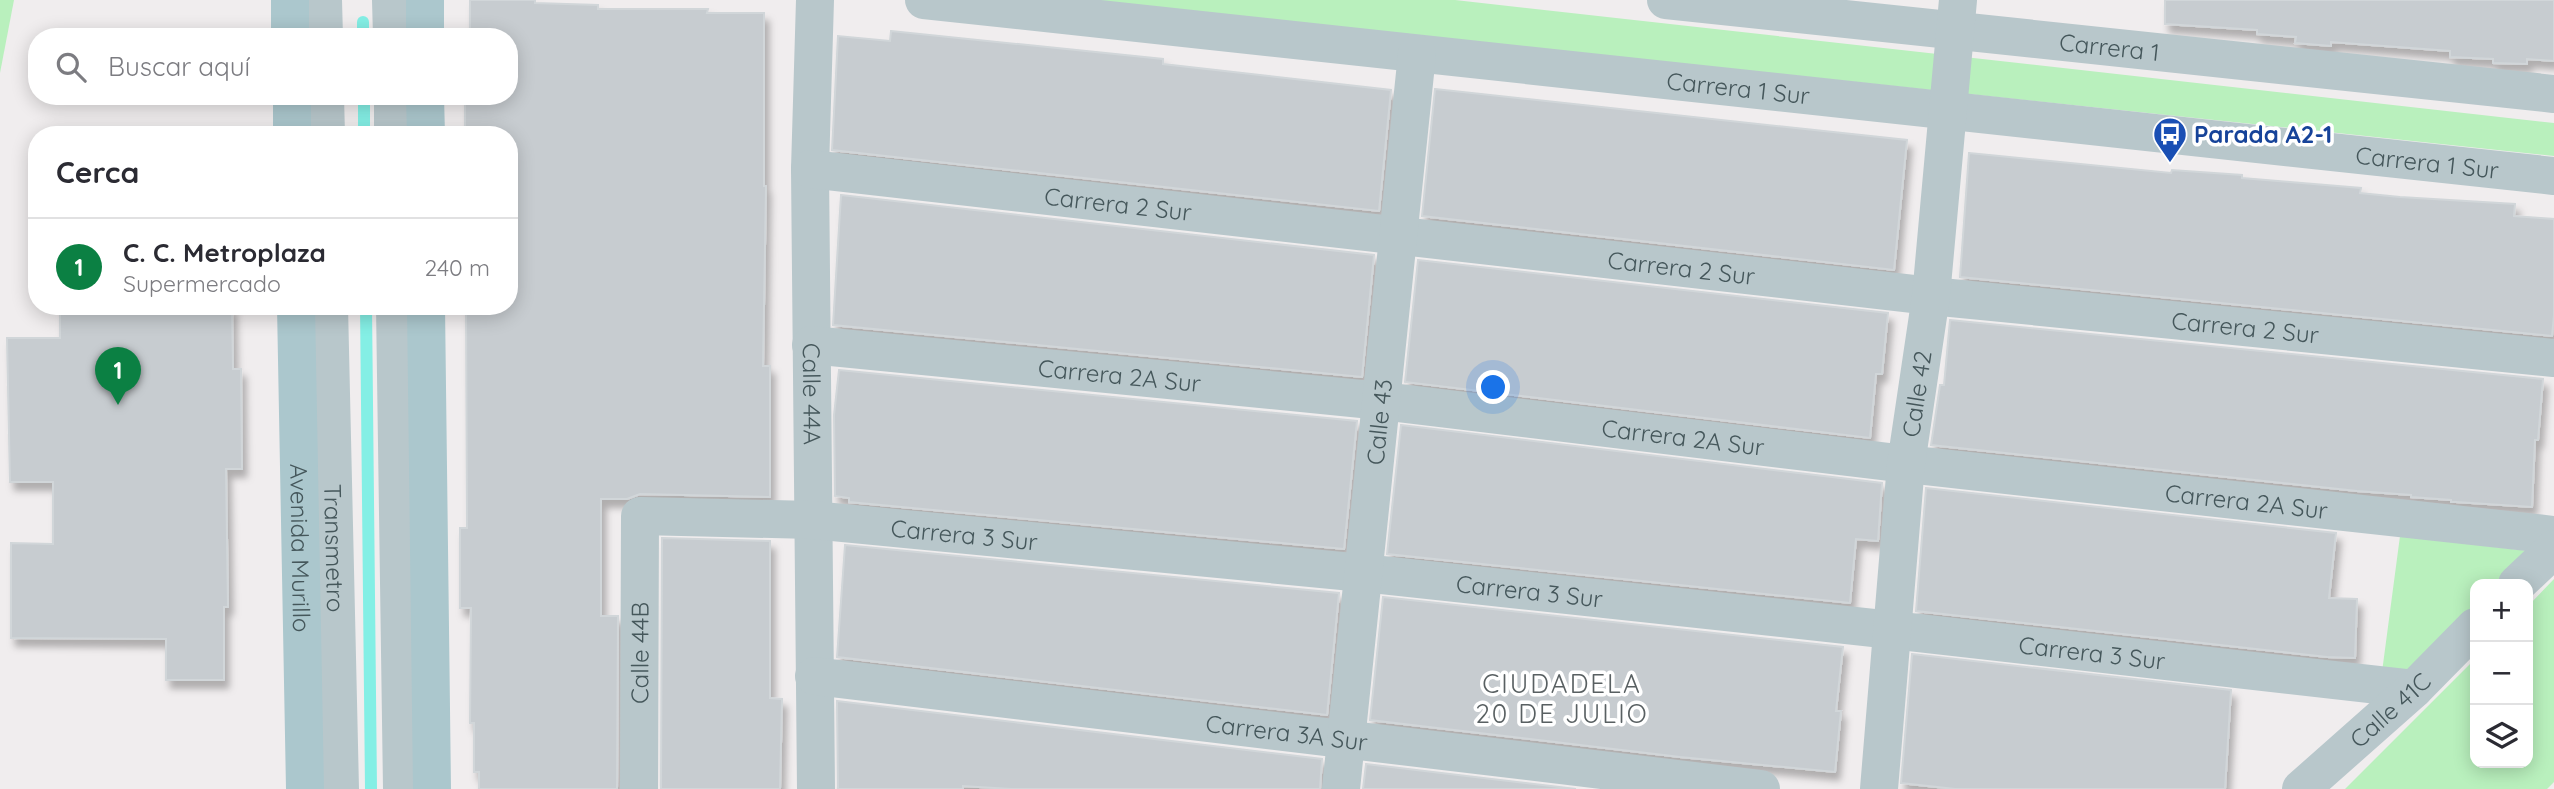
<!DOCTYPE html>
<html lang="es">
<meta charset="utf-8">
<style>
:root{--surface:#fff;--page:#f7f7f7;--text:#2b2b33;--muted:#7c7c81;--line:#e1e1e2;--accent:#0b8043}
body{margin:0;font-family:Quicksand,sans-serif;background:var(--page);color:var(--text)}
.controls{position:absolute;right:21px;bottom:21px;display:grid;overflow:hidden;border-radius:14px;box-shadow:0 4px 18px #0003}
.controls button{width:63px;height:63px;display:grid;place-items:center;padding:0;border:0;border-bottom:2px solid var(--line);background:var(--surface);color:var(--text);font:35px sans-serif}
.you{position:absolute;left:1494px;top:388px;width:24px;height:24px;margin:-18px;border:5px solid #fff;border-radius:50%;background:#1a73e8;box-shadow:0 0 0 10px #1a73e833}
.badge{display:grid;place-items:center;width:46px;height:46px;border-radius:50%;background:var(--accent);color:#fff;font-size:23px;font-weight:700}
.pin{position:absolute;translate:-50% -58px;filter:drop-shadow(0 2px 4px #0008)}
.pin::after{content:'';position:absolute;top:37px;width:24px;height:21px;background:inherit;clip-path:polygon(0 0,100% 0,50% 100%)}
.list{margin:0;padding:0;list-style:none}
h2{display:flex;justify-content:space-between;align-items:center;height:91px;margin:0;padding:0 28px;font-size:30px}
h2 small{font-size:23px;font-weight:400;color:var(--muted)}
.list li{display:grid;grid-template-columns:46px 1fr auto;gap:21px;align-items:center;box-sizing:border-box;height:98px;padding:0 28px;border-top:2px solid var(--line)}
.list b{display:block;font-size:26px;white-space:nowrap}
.list p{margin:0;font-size:23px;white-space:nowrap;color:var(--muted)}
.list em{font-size:23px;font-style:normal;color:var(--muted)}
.icon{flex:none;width:38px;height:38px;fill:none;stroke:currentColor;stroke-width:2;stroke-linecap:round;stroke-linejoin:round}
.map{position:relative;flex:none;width:2554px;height:789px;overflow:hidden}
.search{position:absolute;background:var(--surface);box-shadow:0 4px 18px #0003;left:28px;top:28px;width:490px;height:77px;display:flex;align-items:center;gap:18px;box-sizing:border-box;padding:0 24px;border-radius:28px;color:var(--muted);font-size:26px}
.panel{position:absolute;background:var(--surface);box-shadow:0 4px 18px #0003;left:28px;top:126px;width:490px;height:189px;border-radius:28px}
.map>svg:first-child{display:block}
</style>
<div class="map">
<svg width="2554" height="789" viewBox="0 0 2554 789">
<defs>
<filter id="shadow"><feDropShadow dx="4.5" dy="8" stdDeviation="3.5" flood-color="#0004"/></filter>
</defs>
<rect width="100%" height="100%" fill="#f0edee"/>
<g fill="#b9f0bd">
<path d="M 0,0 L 14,0 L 0,73 Z"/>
<path d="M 1081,0 L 1455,0 L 2554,123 L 2554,156 Z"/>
<path d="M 2400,536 L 2529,551 L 2498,584 L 2475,584 L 2475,608 L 2412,675 L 2382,672 Z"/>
<path d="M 2554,579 L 2554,782 L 2547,789 L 2345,789 L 2475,659 L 2475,763 L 2528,763 L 2528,606 Z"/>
</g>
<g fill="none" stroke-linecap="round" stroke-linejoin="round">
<g stroke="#84efe5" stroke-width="12">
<path d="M 363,22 L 363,37"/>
<path d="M 364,96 L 364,135"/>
<path d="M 366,306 L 371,789"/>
</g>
</g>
<g fill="#c7ccd0" stroke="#d1d6d9" stroke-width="2" filter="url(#shadow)">
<path d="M 470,0 L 535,0 L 535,3 L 598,5 L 598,9 L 708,9 L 707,13 L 764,13 L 764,186 L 766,186 L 763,366 L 770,366 L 770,497 L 640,494 L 627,499 L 601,499 L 601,616 L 618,616 L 617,789 L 479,789 L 479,772 L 474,772 L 474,723 L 470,723 L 471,608 L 460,608 L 460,528 L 467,528 L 466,306 L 509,306 L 509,135 L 465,135 L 465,96 L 509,96 L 509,37 L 470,37 Z"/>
<path d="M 2165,0 L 2554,0 L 2554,61 L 2527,59 L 2527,64 L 2493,63 L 2493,59 L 2450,57 L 2450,51 L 2331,42 L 2331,46 L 2295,43 L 2296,37 L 2257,34 L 2257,30 L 2165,24 Z"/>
<path d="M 891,31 L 1163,59 L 1163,64 L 1391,90 L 1379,211 L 832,150 L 838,36 L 890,41 Z"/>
<path d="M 1435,89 L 1907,140 L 1894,270 L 1422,216 Z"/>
<path d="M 1969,153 L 2171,173 L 2172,170 L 2242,175 L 2242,178 L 2361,188 L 2360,193 L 2400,197 L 2515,204 L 2514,216 L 2554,219 L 2554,315 L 2552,336 L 1960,277 Z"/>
<path d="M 841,195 L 1374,255 L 1362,377 L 833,325 Z"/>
<path d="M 1418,260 L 1888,313 L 1882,374 L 1876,374 L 1870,438 L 1405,382 Z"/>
<path d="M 60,306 L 232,306 L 233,369 L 241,369 L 242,469 L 226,469 L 228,607 L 224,607 L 224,680 L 166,680 L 166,639 L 11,638 L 11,543 L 53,544 L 53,482 L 10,482 L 7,338 L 60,338 Z"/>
<path d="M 1950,320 L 2543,379 L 2538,440 L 2535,440 L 2532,507 L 2456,502 L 2451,502 L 2451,500 L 2411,497 L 2411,495 L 2357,491 L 1931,445 L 1940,385 L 1944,385 Z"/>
<path d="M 839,370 L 1357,421 L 1344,549 L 849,502 L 849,498 L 835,496 L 834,415 Z"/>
<path d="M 1401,425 L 1882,483 L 1878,541 L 1856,539 L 1850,603 L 1387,554 Z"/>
<path d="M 1926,488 L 2336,533 L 2329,598 L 2357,599 L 2355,658 L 2327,657 L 1916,611 Z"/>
<path d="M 662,538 L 770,541 L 770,698 L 782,699 L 780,789 L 661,789 Z"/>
<path d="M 845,545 L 1339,593 L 1327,715 L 837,657 Z"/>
<path d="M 1383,597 L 1843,647 L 1836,711 L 1841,711 L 1835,772 L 1680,757 L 1370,720 Z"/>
<path d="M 1912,654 L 2231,690 L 2225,789 L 1955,789 L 1901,783 Z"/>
<path d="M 837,701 L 1322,759 L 1320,789 L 1011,789 L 963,786 L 963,789 L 838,789 Z"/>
<path d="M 1366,764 L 1576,789 L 1363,789 Z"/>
</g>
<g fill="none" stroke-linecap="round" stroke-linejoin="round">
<g stroke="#b8c7cb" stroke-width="38">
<path d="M 323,0 L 324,37"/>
<path d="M 391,0 L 392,37"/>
<path id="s1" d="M 815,0 L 810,169 L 816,789"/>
<path id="s2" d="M 924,0 L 2554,176"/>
<path id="s3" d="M 1666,0 L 2554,94"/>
<path d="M 325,96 L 326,135"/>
<path d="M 393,96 L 393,135"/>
<path id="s4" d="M 810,169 L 1931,296 L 2554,358"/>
<path id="s5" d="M 329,306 L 340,789"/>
<path d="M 395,306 L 402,789"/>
<path id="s6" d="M 811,345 L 1382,401 L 1906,464 L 2554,535"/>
<path d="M 2517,584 L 2554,549"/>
<path id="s7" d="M 814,676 L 1761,789"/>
<path id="s8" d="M 639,789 L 640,516 L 812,520 L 1363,573 L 1892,630 L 2414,689"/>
<path id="s9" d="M 1341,789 L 1417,54"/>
<path id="s10" d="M 1879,789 L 1906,464 L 1931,296 L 1958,0"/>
<path id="s11" d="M 2301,789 L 2414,689 L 2475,627"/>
</g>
<g stroke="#abc7cd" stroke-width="38">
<path d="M 290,0 L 290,37"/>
<path d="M 425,0 L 425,37"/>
<path d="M 292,96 L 292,135"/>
<path d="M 425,96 L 426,135"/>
<path id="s12" d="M 296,306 L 305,789"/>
<path d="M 426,306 L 432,789"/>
</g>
</g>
<defs>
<g id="bus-pin" transform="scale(1.75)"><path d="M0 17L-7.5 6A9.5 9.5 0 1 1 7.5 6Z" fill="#1a4fb4" stroke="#fff"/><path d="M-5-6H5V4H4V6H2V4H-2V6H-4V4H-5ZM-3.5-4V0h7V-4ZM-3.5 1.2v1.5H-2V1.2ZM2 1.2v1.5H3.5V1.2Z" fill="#fff"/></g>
</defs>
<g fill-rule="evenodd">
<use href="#bus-pin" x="2170" y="134"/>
</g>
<g text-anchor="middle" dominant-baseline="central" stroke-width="7" stroke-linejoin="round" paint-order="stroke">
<g font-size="24" fill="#45575b" stroke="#fff">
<text stroke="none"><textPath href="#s3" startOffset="446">Carrera 1</textPath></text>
<text stroke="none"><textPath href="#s2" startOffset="819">Carrera 1 Sur</textPath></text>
<text stroke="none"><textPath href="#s2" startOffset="1512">Carrera 1 Sur</textPath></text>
<text stroke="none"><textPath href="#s4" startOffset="310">Carrera 2 Sur</textPath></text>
<text stroke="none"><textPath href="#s4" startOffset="877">Carrera 2 Sur</textPath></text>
<text stroke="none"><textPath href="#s4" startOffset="1444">Carrera 2 Sur</textPath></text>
<text stroke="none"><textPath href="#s6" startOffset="310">Carrera 2A Sur</textPath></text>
<text stroke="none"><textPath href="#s1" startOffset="394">Calle 44A</textPath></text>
<text stroke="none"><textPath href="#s10" startOffset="397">Calle 42</textPath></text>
<text stroke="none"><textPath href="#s9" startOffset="369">Calle 43</textPath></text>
<text stroke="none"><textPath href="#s6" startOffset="877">Carrera 2A Sur</textPath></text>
<text stroke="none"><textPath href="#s6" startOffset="1444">Carrera 2A Sur</textPath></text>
<text stroke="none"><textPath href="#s8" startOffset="598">Carrera 3 Sur</textPath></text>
<text stroke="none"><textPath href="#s12" startOffset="242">Avenida Murillo</textPath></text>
<text stroke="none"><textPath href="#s5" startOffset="242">Transmetro</textPath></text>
<text stroke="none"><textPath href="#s8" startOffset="1166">Carrera 3 Sur</textPath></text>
<text stroke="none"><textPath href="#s8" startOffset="136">Calle 44B</textPath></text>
<text stroke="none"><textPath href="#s8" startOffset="1732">Carrera 3 Sur</textPath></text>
<text stroke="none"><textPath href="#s11" startOffset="119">Calle 41C</textPath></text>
<text stroke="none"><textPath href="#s7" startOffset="476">Carrera 3A Sur</textPath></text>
</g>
<g font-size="24" font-weight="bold" fill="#164399" stroke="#fff" text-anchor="start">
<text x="2194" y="134">Parada A2-1</text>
</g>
<g font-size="26" letter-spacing="2" fill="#596062" stroke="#fff">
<text x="1562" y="683">CIUDADELA<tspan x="1562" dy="30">20 DE JULIO</tspan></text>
</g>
</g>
</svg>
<div class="controls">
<button>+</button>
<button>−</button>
<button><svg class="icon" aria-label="layers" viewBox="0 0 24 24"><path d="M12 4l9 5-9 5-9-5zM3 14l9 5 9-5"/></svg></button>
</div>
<div class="you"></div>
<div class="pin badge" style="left:118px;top:405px">1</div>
<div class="search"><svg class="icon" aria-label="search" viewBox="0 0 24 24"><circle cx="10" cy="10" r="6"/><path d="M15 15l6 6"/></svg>Buscar aquí</div>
<section class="panel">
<h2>Cerca<small></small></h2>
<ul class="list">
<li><span class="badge">1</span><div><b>C. C. Metroplaza</b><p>Supermercado</p></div><em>240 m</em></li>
</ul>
</section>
</div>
